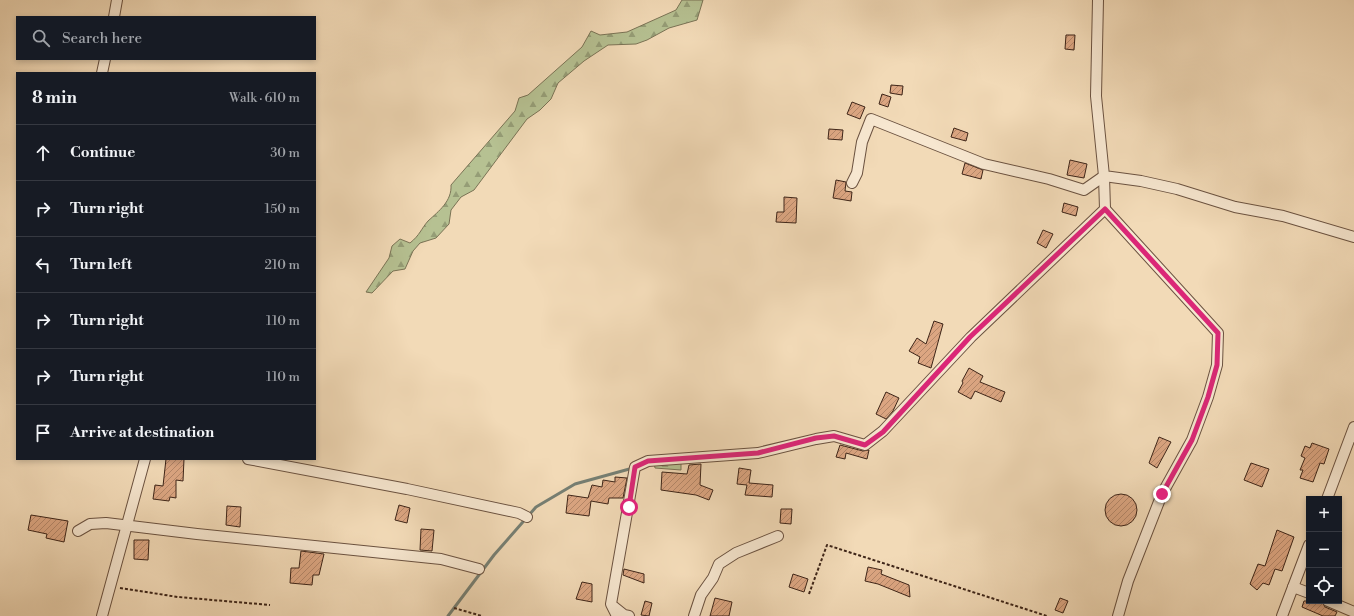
<!DOCTYPE html>
<meta charset="utf-8">
<style>
:root{--surface:#171b24;--page:#242831;--text:#f1f3f6;--muted:#9ea1a6;--line:#363941}
body{margin:0;font-family:"Libre Bodoni",serif;background:var(--page);color:var(--text)}
.controls{position:absolute;right:12px;bottom:12px;display:grid;overflow:hidden;border-radius:0px;box-shadow:0 2px 6px #0003}
.controls button{width:36px;height:36px;display:grid;place-items:center;padding:0;border:0;border-bottom:1px solid var(--line);background:var(--surface);color:var(--text);font:20px sans-serif}
.stop{position:absolute;width:12px;height:12px;margin:-9px;border:3px solid #db2777;border-radius:50%;background:#fff}
.stop.end{background:#db2777;border-color:#fff;box-shadow:0 1px 4px #0008}
.list{margin:0;padding:0;list-style:none}
h2{display:flex;justify-content:space-between;align-items:center;height:52px;margin:0;padding:0 16px;font-size:17px}
h2 small{font-size:13px;font-weight:400;color:var(--muted)}
.list li{display:grid;grid-template-columns:26px 1fr auto;gap:12px;align-items:center;box-sizing:border-box;height:56px;padding:0 16px;border-top:1px solid var(--line)}
.list b{display:block;font-size:15px;white-space:nowrap}
.list em{font-size:13px;font-style:normal;color:var(--muted)}
.icon{flex:none;width:22px;height:22px;fill:none;stroke:currentColor;stroke-width:2;stroke-linecap:round;stroke-linejoin:round}
.map{position:relative;flex:none;width:1354px;height:616px;overflow:hidden}
.search{position:absolute;background:var(--surface);box-shadow:0 2px 6px #0003;left:16px;top:16px;width:300px;height:44px;display:flex;align-items:center;gap:10px;box-sizing:border-box;padding:0 14px;border-radius:0px;color:var(--muted);font-size:15px}
.panel{position:absolute;background:var(--surface);box-shadow:0 2px 6px #0003;left:16px;top:72px;width:300px;height:388px;border-radius:0px}
.map>svg:first-child{display:block}
</style>
<div class="map">
<svg width="1354" height="616" viewBox="0 0 1354 616">
<defs>
<pattern id="forest-firs" width="22" height="20" patternUnits="userSpaceOnUse"><rect width="22" height="20" fill="#b6c192"/><path d="M5 1l3.5 6h-7zM16 11l3.5 6h-7z" fill="#959d76"/></pattern>
<pattern id="building-hatch" width="6" height="6" patternUnits="userSpaceOnUse"><rect width="6" height="6" fill="#dca682"/><path d="M-1 1l2-2M0 6l6-6M5 7l2-2" fill="none" stroke="#b48769"/></pattern>
</defs>
<rect width="100%" height="100%" fill="#f2dab7"/>
<filter id="stains"><feTurbulence type="fractalNoise" baseFrequency=".005" numOctaves="4"/><feColorMatrix values="0 0 0 0 .2 0 0 0 0 .09 0 0 0 0 .02 0 0 0 .5 -.17"/></filter>
<radialGradient id="worn" r=".72"><stop offset=".6" stop-color="#630" stop-opacity="0"/><stop offset="1" stop-color="#630" stop-opacity=".3"/></radialGradient>
<g fill="url(#forest-firs)" stroke="#7a7355">
<path d="M 682,0 L 703,0 L 697,20 L 669,28 L 647,40 L 636,44 L 608,45 L 584,61 L 558,83 L 551,99 L 540,110 L 527,119 L 474,190 L 461,197 L 451,210 L 449,224 L 436,238 L 420,243 L 413,251 L 405,269 L 393,271 L 372,293 L 366,292 L 389,258 L 392,246 L 400,239 L 410,243 C 420,235 421,229 428,221 C 439,211 452,201 451,185 L 515,111 L 519,98 L 528,95 L 582,47 L 591,31 L 600,35 L 627,32 L 676,10 Z"/>
<path d="M 681,460 L 681,470 L 655,468 L 654,463 Z"/>
</g>
<g fill="none" stroke-linecap="round" stroke-linejoin="round">
<path stroke="#767f73" stroke-width="3" d="M 448,616 L 494,555 L 536,507 L 575,484 L 633,468"/>
</g>
<g fill="url(#building-hatch)" stroke="#3e2518">
<path d="M 1066,35 L 1075,35 L 1074,50 L 1065,49 Z"/>
<path d="M 891,85 L 903,86 L 902,95 L 890,93 Z"/>
<path d="M 882,94 L 891,97 L 888,107 L 879,104 Z"/>
<path d="M 852,102 L 865,107 L 860,119 L 847,114 Z"/>
<path d="M 954,128 L 968,133 L 966,141 L 951,137 Z"/>
<path d="M 829,129 L 843,130 L 842,140 L 828,139 Z"/>
<path d="M 1070,160 L 1087,164 L 1084,178 L 1067,175 Z"/>
<path d="M 965,163 L 983,170 L 981,179 L 962,174 Z"/>
<path d="M 836,180 L 846,182 L 845,191 L 852,192 L 851,201 L 833,198 Z"/>
<path d="M 784,197 L 797,198 L 796,223 L 776,222 L 777,212 L 784,212 Z"/>
<path d="M 1064,203 L 1078,207 L 1076,216 L 1062,212 Z"/>
<path d="M 1043,230 L 1053,234 L 1046,248 L 1037,243 Z"/>
<path d="M 934,321 L 943,324 L 931,368 L 918,363 L 920,357 L 909,351 L 917,338 L 926,344 Z"/>
<path d="M 969,368 L 983,376 L 980,382 L 1005,392 L 1001,402 L 975,391 L 971,399 L 958,392 L 963,383 L 962,381 Z"/>
<path d="M 886,392 L 899,398 L 893,411 L 886,419 L 876,414 Z"/>
<path d="M 1159,437 L 1171,442 L 1157,468 L 1149,463 Z"/>
<path d="M 1312,443 L 1329,449 L 1324,464 L 1320,463 L 1313,482 L 1300,478 L 1303,470 L 1300,470 L 1305,458 L 1301,456 L 1305,446 L 1310,448 Z"/>
<path d="M 840,445 L 863,451 L 869,450 L 867,459 L 846,453 L 845,459 L 836,457 Z"/>
<path d="M 166,459 L 184,459 L 183,481 L 176,480 L 176,498 L 170,497 L 169,501 L 153,499 L 155,485 L 163,486 Z"/>
<path d="M 1251,463 L 1269,469 L 1262,487 L 1244,480 Z"/>
<path d="M 701,464 L 700,485 L 713,490 L 709,500 L 696,495 L 661,490 L 662,472 L 687,474 L 689,465 Z"/>
<path d="M 739,468 L 751,470 L 749,483 L 773,485 L 772,497 L 745,495 L 747,485 L 737,484 Z"/>
<path d="M 615,477 L 627,478 L 623,498 L 609,498 L 608,504 L 591,501 L 589,516 L 566,513 L 568,495 L 588,498 L 592,485 L 602,487 L 603,480 L 615,482 Z"/>
<circle cx="1121" cy="510" r="16"/>
<path d="M 399,505 L 410,508 L 407,523 L 395,520 Z"/>
<path d="M 227,506 L 241,507 L 240,527 L 226,525 Z"/>
<path d="M 781,509 L 792,509 L 791,524 L 780,523 Z"/>
<path d="M 31,515 L 68,521 L 64,542 L 46,538 L 47,534 L 28,530 Z"/>
<path d="M 421,529 L 434,530 L 432,551 L 420,550 Z"/>
<path d="M 1277,530 L 1294,537 L 1282,571 L 1275,569 L 1269,585 L 1263,583 L 1257,590 L 1250,584 L 1258,564 L 1265,566 Z"/>
<path d="M 134,540 L 149,540 L 148,560 L 134,559 Z"/>
<path d="M 301,551 L 324,554 L 319,575 L 313,575 L 312,585 L 290,583 L 291,568 L 299,568 Z"/>
<path d="M 868,567 L 882,570 L 881,574 L 909,585 L 910,597 L 878,584 L 865,581 Z"/>
<path d="M 624,569 L 644,574 L 644,583 L 623,575 Z"/>
<path d="M 793,574 L 808,579 L 804,592 L 789,587 Z"/>
<path d="M 582,582 L 592,584 L 592,602 L 576,599 Z"/>
<path d="M 715,598 L 732,602 L 729,616 L 710,616 Z"/>
<path d="M 1060,598 L 1068,601 L 1063,613 L 1055,610 Z"/>
<path d="M 645,601 L 652,603 L 649,616 L 641,615 Z"/>
<path d="M 1304,601 L 1322,601 L 1325,607 L 1337,612 L 1335,616 L 1323,616 L 1302,607 Z"/>
</g>
<g fill="none" stroke-linecap="round" stroke-linejoin="round">
<g stroke="#6b5240" stroke-width="12">
<g id="minor">
<path d="M 1098,0 L 1096,96 L 1104,176 L 1141,181 L 1177,189 L 1235,207 L 1283,216 L 1354,237"/>
<path d="M 114,17 L 117,0"/>
<path d="M 102,73 L 105,59"/>
<path d="M 852,183 L 857,173 L 862,142 L 871,119 L 984,164 L 1049,179 L 1084,190 L 1104,176"/>
<path d="M 1105,209 L 1218,333 L 1217,365 L 1208,397 L 1192,440 L 1162,494 L 1128,581 L 1118,616"/>
<path d="M 248,459 L 407,489 L 519,513 L 527,517"/>
<path d="M 1327,499 L 1354,427"/>
<path d="M 78,531 L 90,524 L 106,523 L 197,534 L 441,559 L 479,569"/>
<path d="M 1293,587 L 1309,593"/>
<path d="M 1328,601 L 1354,612"/>
<path d="M 614,607 L 624,615 L 629,616"/>
<path d="M 102,616 L 145,459"/>
<path d="M 617,616 L 611,604 L 635,467 L 648,461 L 758,453 L 816,439 L 834,436 L 865,445 L 883,431 L 971,337 L 1105,209 L 1104,176"/>
<path d="M 694,616 L 701,595 L 713,578 L 719,564 L 736,553 L 778,536"/>
<path d="M 1282,616 L 1309,545"/>
</g>
</g>
<g stroke="#3e2518" stroke-width="2" stroke-dasharray="3 2" stroke-linecap="butt">
<path d="M 120,588 L 178,597 L 270,605"/>
<path d="M 809,594 L 827,545 L 1047,616"/>
<path d="M 454,608 L 482,616"/>
</g>
<use href="#minor" stroke="#f7e7d0" stroke-width="10"/>
</g>
<g fill="none" stroke-linecap="round" stroke-linejoin="round">
<path stroke="#db2777" stroke-width="5" d="M 629,507 L 635,467 L 648,461 L 758,453 L 816,438 L 834,436 L 865,445 L 883,432 L 970,337 L 1105,209 L 1218,333 L 1217,365 L 1208,397 L 1192,440 L 1162,494"/>
</g>
<rect width="100%" height="100%" filter="url(#stains)"/>
<rect width="100%" height="100%" fill="url(#worn)"/>
</svg>
<div class="controls">
<button>+</button>
<button>−</button>
<button><svg class="icon" aria-label="locate" viewBox="0 0 24 24"><circle cx="12" cy="12" r="6"/><path d="M12 2v4M12 18v4M2 12h4M18 12h4"/></svg></button>
</div>
<div class="stop" style="left:629px;top:507px"></div>
<div class="stop end" style="left:1162px;top:494px"></div>
<div class="search"><svg class="icon" aria-label="search" viewBox="0 0 24 24"><circle cx="10" cy="10" r="6"/><path d="M15 15l6 6"/></svg>Search here</div>
<section class="panel">
<h2>8 min<small>Walk · 610 m</small></h2>
<ul class="list">
<li><svg class="icon" aria-label="ahead" viewBox="0 0 24 24"><path d="M12 20V5M6 11l6-6 6 6"/></svg><div><b>Continue</b></div><em>30 m</em></li>
<li><svg class="icon" aria-label="right" viewBox="0 0 24 24"><path d="M7 20v-9h11M14 6l5 5-5 5"/></svg><div><b>Turn right</b></div><em>150 m</em></li>
<li><svg class="icon" aria-label="left" viewBox="0 0 24 24"><path d="M17 20v-9H6M10 6l-5 5 5 5"/></svg><div><b>Turn left</b></div><em>210 m</em></li>
<li><svg class="icon" aria-label="right" viewBox="0 0 24 24"><path d="M7 20v-9h11M14 6l5 5-5 5"/></svg><div><b>Turn right</b></div><em>110 m</em></li>
<li><svg class="icon" aria-label="right" viewBox="0 0 24 24"><path d="M7 20v-9h11M14 6l5 5-5 5"/></svg><div><b>Turn right</b></div><em>110 m</em></li>
<li><svg class="icon" aria-label="arrive" viewBox="0 0 24 24"><path d="M6 21V4h12l-3 4 3 4H6"/></svg><div><b>Arrive at destination</b></div></li>
</ul>
</section>
</div>
